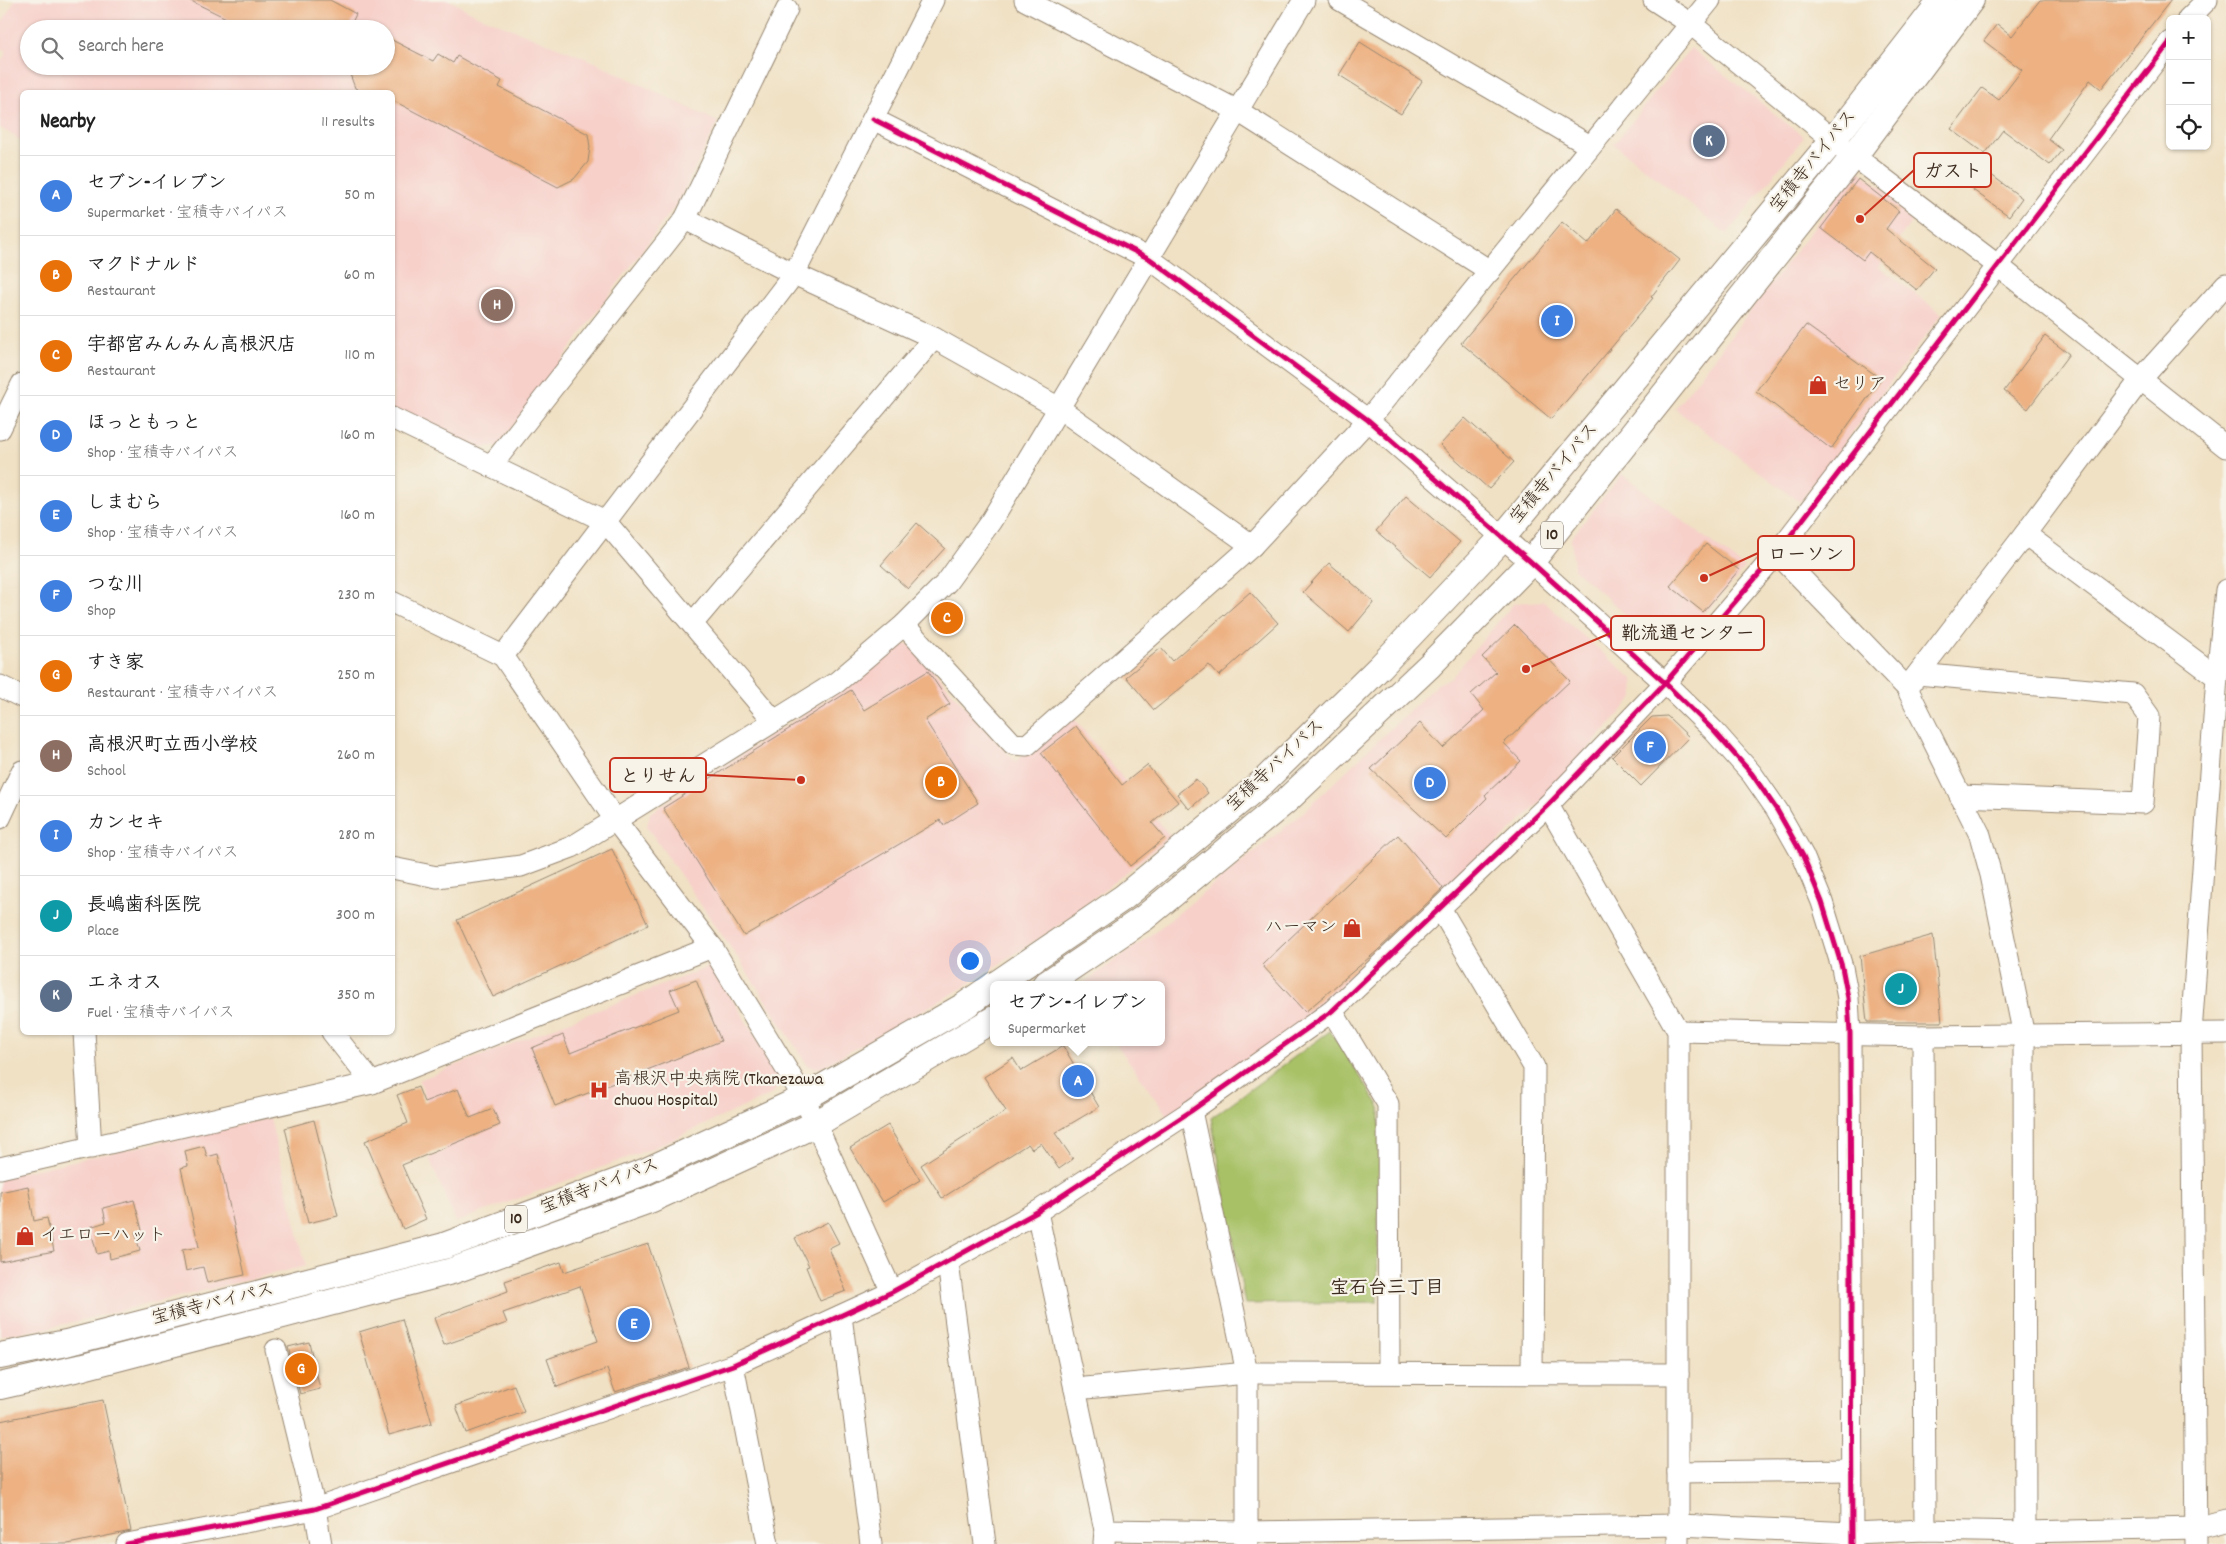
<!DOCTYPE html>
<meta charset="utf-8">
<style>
:root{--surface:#fff;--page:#f6f6f6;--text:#222;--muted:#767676;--line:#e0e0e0;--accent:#111827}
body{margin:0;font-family:Dekko,"Klee One",sans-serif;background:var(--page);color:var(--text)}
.controls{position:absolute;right:15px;top:15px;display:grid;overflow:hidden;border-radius:8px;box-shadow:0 1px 4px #0004}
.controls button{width:45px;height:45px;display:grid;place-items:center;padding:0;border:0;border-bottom:1px solid var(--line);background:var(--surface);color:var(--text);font:25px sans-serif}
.you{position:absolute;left:969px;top:960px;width:18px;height:18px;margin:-12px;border:4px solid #fff;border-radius:50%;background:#1a73e8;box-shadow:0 0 0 8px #1a73e833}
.badge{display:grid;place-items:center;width:32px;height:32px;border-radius:50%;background:var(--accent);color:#fff;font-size:16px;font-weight:700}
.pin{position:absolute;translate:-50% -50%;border:2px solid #fff;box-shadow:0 1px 5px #0006}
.popup{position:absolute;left:990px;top:981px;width:175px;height:65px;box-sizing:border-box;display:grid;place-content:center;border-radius:8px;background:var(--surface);filter:drop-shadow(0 1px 4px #0005);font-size:16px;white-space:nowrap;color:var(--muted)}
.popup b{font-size:19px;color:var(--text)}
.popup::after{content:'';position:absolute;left:50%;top:100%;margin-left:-10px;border:10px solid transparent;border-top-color:var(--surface)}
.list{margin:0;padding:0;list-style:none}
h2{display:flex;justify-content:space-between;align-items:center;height:65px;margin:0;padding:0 20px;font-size:21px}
h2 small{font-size:16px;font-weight:400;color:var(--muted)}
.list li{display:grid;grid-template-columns:32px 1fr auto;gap:15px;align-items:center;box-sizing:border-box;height:80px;padding:0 20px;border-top:1px solid var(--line)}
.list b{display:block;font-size:19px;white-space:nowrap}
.list p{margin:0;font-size:16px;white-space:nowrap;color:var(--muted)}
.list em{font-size:16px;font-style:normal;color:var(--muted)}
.icon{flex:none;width:28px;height:28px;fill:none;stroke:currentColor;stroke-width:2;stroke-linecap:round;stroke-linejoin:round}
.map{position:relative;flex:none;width:2226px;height:1544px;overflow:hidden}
.search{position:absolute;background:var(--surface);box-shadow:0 1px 4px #0004;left:20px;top:20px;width:375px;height:55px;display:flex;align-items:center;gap:12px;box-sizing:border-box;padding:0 18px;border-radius:28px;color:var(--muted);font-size:19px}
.panel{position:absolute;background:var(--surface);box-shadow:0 1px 4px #0004;left:20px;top:90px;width:375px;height:945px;border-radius:8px}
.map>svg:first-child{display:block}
</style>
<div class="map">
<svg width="2226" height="1544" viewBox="0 0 2226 1544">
<rect width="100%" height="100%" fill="#f7f3e8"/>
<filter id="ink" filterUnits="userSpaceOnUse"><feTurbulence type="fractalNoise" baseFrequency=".02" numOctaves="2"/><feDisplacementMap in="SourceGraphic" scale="10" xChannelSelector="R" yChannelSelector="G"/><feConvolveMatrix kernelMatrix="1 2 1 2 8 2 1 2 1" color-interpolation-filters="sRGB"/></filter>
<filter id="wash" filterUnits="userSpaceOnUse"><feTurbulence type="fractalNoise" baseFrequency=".0096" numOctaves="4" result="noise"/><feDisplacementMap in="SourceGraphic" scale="20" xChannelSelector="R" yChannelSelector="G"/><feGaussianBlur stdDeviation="1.12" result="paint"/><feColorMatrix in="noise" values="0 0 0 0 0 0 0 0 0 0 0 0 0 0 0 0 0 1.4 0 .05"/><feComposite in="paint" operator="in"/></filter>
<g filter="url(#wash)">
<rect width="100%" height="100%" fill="#f0e1c4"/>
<g fill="#f7d0ca" fill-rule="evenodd">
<path d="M 15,0 L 449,0 L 477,15 L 595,62 L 718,122 L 678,202 L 499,445 L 476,449 L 393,409 L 392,92 L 22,92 L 22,141 L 0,128 L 0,63 L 7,52 L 0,48 L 0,26 ZM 29,29 L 386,29 L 386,66 L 29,66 Z"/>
<path d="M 1691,48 L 1804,137 L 1727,234 L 1614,144 Z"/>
<path d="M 1858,170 L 1917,214 L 1879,267 L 1942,314 L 1800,502 L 1675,409 Z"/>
<path d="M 1622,474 L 1745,568 L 1677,645 L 1662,646 L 1574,569 L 1571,538 Z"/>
<path d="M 1543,601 L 1633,679 L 1634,697 L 1546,797 L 1326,1006 L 1169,1118 L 1115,1042 L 1162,1042 L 1162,985 L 1081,985 L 1156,931 L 1299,816 L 1437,684 L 1451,678 L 1514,603 Z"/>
<path d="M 896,644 L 910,645 L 1015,762 L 1072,716 L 1171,837 L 1058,926 L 959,990 L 820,1068 L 808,1066 L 742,964 L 647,827 L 650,813 L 843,689 Z"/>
<path d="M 711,966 L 780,1075 L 778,1086 L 772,1094 L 653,1148 L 456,1222 L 429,1158 L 446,1150 L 419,1080 Z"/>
<path d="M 270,1118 L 306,1266 L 44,1329 L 0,1336 L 0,1177 Z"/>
</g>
<path fill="#a8c166" stroke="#727642" d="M 1330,1031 L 1380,1107 L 1377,1302 L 1245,1304 L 1211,1118 Z"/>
<g id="blocks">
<g fill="#edb182">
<path d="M 189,0 L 330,0 L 356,14 L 349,29 L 249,29 Z"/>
<path d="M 2040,0 L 2171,0 L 2101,89 L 2090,80 L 2048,139 L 2062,150 L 2050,165 L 2003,130 L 1985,154 L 1951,129 L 1982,88 L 1999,100 L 2022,70 L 1984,41 L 1997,24 L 2012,36 Z"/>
<path d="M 386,37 L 433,61 L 438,54 L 453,63 L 457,56 L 502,81 L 499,87 L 588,134 L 590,147 L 588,162 L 574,179 L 558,187 L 392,100 L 392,92 L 363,92 L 355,88 L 347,66 L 386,66 Z"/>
<path d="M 1360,42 L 1422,81 L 1401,114 L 1339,75 Z"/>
<path d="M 1986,171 L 2022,198 L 2009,216 L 1973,190 Z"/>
<path d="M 1858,179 L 1899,211 L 1886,229 L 1935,268 L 1917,290 L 1869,252 L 1863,260 L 1821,228 Z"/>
<path d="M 1616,209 L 1680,260 L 1651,297 L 1653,298 L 1551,419 L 1461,343 L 1562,222 L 1588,244 Z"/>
<path d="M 1806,325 L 1881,379 L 1831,449 L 1756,391 Z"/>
<path d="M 2045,336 L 2069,354 L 2028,409 L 2004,391 Z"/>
<path d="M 1465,418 L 1514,462 L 1489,489 L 1440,445 Z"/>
<path d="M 1406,496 L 1460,542 L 1430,577 L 1376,531 Z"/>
<path d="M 917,523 L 945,548 L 908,589 L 881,565 Z"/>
<path d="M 1706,544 L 1739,570 L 1703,612 L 1670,586 Z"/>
<path d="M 1329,563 L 1374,602 L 1349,632 L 1303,592 Z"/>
<path d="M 1250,592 L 1278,623 L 1219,676 L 1209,665 L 1154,710 L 1126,677 L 1161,648 L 1172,661 Z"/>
<path d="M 1515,625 L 1570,681 L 1504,743 L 1521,761 L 1485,795 L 1487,798 L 1446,839 L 1371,769 L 1420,723 L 1443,748 L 1484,710 L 1471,694 L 1496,672 L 1482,657 Z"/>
<path d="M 928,671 L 950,704 L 925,720 L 978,803 L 944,825 L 940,820 L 744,936 L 663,808 L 851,690 L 864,710 Z"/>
<path d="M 1667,716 L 1689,737 L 1641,786 L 1612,757 L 1652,717 Z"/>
<path d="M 1076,726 L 1122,785 L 1147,765 L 1178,802 L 1152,823 L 1165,838 L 1130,866 L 1041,753 Z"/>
<path d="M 1196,779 L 1208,793 L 1189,809 L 1177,794 Z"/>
<path d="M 1398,835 L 1443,888 L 1377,951 L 1305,1012 L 1262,965 Z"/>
<path d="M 612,849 L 648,925 L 493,997 L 457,920 Z"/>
<path d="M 1933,935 L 1942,1022 L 1867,1022 L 1860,956 Z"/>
<path d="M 696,980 L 721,1041 L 555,1106 L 532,1048 L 563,1035 L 570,1053 L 679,1010 L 670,990 Z"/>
<path d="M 1063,1046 L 1099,1107 L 1055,1133 L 1073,1159 L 1059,1169 L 1041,1143 L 1032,1149 L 1028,1144 L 942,1198 L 921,1165 L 1006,1111 L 984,1077 L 1013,1058 L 1021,1071 Z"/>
<path d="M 418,1087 L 424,1102 L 458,1089 L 470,1118 L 493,1109 L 500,1125 L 402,1165 L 426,1219 L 403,1229 L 365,1141 L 408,1123 L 397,1095 Z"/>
<path d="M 314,1120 L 338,1216 L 308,1223 L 285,1128 Z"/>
<path d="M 888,1125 L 920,1180 L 883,1202 L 850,1148 Z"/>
<path d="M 204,1146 L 207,1157 L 218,1154 L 245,1275 L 207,1283 L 203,1267 L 186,1271 L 182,1250 L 199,1247 L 181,1168 L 188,1166 L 185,1151 Z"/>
<path d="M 28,1186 L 34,1221 L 47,1218 L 54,1251 L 0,1262 L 0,1192 Z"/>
<path d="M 134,1200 L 142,1230 L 135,1232 L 140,1251 L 110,1259 L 109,1251 L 97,1254 L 90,1227 L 106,1222 L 103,1208 Z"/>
<path d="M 828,1222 L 839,1243 L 829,1248 L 846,1291 L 820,1301 L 806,1267 L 809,1266 L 795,1238 Z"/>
<path d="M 648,1244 L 689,1367 L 615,1392 L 607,1369 L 557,1387 L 547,1359 L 598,1341 L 580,1286 L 503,1313 L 507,1323 L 444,1345 L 434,1318 L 508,1291 L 505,1281 L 561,1262 L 564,1272 Z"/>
<path d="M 402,1319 L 432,1423 L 389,1435 L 359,1332 Z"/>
<path d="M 309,1342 L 320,1389 L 300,1394 L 288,1347 Z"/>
<path d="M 514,1385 L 524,1412 L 466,1433 L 456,1406 Z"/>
<path d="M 103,1400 L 131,1531 L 68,1544 L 0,1544 L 0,1421 Z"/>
</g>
</g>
</g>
<g filter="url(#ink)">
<use href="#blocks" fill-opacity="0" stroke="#968671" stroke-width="1"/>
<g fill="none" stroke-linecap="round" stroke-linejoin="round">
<g stroke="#968671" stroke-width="23">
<g id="minor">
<path d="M 1025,0 L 1238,111 L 1490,271"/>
<path d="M 1340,0 L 1590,146"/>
<path d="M 1654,0 L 1691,24 L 1833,140 L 1997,265 L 2226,447"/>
<path d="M 2188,19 L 2207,0"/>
<path d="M 873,119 L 1150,259 L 1368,420 L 1531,562 L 1665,683 L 1714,731 L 1752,774 L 1777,810 L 1803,856 L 1822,902 L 1842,967 L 1848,998 L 1850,1034 L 1852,1544"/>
<path d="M 685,219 L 794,274 L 934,338 L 1059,408 L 1252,546"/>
<path d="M 392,418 L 605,521 L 774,721"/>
<path d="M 0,429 L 22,384"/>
<path d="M 491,466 L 685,219 L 787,9"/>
<path d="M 2025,534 L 2217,677"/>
<path d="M 1777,553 L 1907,688 L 1980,835 L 1991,875 L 2024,1036 L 2025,1544"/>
<path d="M 392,602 L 503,656 L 616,821 L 712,947 L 804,1098 L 892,1292"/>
<path d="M 692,624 L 934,338"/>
<path d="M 904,625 L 1013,744 L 1027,745 L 1252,546 L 1368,420 L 1710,0"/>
<path d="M 503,656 L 794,274 L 933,0"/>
<path d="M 1918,674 L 2133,694 L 2149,716 L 2143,803 L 1960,796"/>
<path d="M 0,686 L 22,697"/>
<path d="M 1907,688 L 2025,534 L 2141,379 L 2226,284"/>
<path d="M 1548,805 L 1678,1031 L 1678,1544"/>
<path d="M 0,818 L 22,771"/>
<path d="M 392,868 L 437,877 L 521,866 L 572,847 L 837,682 L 904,625 L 947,582 L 991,521 L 1304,0"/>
<path d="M 1440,908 L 1534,1067 L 1532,1373"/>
<path d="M 1332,1011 L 1388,1104 L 1389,1372"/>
<path d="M 1678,1031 L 1923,1036 L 2226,1033"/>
<path d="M 84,1032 L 91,1148"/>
<path d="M 332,1032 L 372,1083"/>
<path d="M 1923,1036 L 1925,1530"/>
<path d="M 1191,1111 L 1247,1373 L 1247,1544"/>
<path d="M 0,1168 L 372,1083 L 712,947"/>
<path d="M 1037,1212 L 1075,1389 L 1247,1373 L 1678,1374"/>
<path d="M 948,1263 L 985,1544"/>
<path d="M 841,1316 L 871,1544"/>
<path d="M 276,1350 L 315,1509 L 321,1544"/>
<path d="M 733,1365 L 768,1544"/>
<path d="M 1075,1389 L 1105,1530 L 1104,1543"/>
<path d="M 1678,1472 L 1851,1470"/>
<path d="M 1105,1530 L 1247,1532 L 1679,1525 L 1852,1533 L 1925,1530 L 2025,1532 L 2196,1528 L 2226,1520"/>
<path d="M 127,1544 L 315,1509 L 733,1365 L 892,1292 L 1037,1212 L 1191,1111 L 1332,1011 L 1548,805 L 1665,683 L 1777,553 L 2170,42"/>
<path d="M 2196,1544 L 2191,1033 L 2217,677 L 2226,590"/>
</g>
</g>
<g stroke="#968671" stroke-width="28">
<g id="major">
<path d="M 995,985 L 1124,897 L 1264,781 L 1380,667 L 1502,538 L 1833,140 L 1942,0"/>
<path d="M 1045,985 L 1144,918 L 1287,800 L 1430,665 L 1531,562 L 1854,156 L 1971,0"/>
<path d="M 0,1356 L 66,1343 L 444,1246 L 644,1172 L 804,1098 L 964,1006 L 994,985"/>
<path d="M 0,1386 L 83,1367 L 452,1271 L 652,1199 L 816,1124 L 994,1019"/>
</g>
</g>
<use href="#minor" stroke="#fff" stroke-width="21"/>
<use href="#major" stroke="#fff" stroke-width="26"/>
<g stroke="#f7f3e8" stroke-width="8">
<g id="cycleway">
<path d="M 873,119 L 1150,259 L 1368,420 L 1531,562 L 1665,683 L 1714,731 L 1752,774 L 1777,810 L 1803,856 L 1822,902 L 1842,967 L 1848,998 L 1850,1034 L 1852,1544"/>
<path d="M 127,1544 L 315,1509 L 733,1365 L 892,1292 L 1037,1212 L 1191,1111 L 1332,1011 L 1548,805 L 1665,683 L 1777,553 L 2170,42"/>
</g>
</g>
<use href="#cycleway" stroke="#d6006c" stroke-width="5"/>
</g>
</g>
<defs>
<g id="shop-bare" transform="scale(1.5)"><path d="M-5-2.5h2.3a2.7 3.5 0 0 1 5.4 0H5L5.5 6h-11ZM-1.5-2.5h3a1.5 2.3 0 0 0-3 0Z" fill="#c8321e" stroke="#f7f3e8" stroke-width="2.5" paint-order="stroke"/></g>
<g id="hospital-bare" transform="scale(1.5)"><path d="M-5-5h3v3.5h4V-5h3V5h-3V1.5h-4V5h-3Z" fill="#c8321e" stroke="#f7f3e8" stroke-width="2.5" paint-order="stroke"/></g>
</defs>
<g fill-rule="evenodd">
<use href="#shop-bare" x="1818" y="385"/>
<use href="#shop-bare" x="1352" y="928"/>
<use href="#hospital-bare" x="599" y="1090"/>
<use href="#shop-bare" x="25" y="1236"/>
</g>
<g text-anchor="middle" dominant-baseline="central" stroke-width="4.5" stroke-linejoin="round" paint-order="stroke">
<g fill="#f7f3e8" stroke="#73665b" stroke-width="1">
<rect x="1541" y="521.5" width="22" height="27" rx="4"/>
<rect x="505" y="1205.5" width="22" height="27" rx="4"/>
</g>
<g font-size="16" font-weight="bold" fill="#3b2a1e">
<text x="1552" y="535">10</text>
<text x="516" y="1219">10</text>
</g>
<g font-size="18" fill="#3b2a1e" stroke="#f7f3e8">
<text transform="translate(1814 162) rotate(-51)">宝積寺バイパス</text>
<text transform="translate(1555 474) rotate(-50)">宝積寺バイパス</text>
<text transform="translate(1276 766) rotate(-43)">宝積寺バイパス</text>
<text transform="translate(600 1187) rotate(-21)">宝積寺バイパス</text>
<text transform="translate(213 1305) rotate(-14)">宝積寺バイパス</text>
</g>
<g font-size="18" fill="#3b2a1e" stroke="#f7f3e8" text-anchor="start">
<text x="1833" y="385">セリア</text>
<text x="1337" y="928" text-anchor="end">ハーマン</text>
<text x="614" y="1080">高根沢中央病院 (Tkanezawa<tspan x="614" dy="21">chuou Hospital)</tspan></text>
<text x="40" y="1236">イエローハット</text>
</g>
<g font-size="19" font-weight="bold" fill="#3b2a1e" stroke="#f7f3e8">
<text x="1387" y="1289">宝石台三丁目</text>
</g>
</g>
<path fill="none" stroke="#c8321e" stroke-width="2" d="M1860 219L1914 170M1704 578L1758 553M1526 669L1611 633M801 780L706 775"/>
<g fill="#c8321e" stroke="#f7f3e8" stroke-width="2">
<circle cx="1860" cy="219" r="5"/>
<circle cx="1704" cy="578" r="5"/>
<circle cx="1526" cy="669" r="5"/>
<circle cx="801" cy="780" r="5"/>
</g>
<g fill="#f7f3e8" stroke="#c8321e" stroke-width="2">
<rect x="1914" y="153" width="77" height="34" rx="5"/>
<rect x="1758" y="536" width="96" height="34" rx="5"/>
<rect x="1611" y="616" width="153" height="34" rx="5"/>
<rect x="610" y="758" width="96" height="34" rx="5"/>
</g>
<g font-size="19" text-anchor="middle" font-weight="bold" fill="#3b2a1e">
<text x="1953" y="177">ガスト</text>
<text x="1806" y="560">ローソン</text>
<text x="1688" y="639">靴流通センター</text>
<text x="658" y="782">とりせん</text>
</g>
</svg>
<div class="controls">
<button>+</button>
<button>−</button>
<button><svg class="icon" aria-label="locate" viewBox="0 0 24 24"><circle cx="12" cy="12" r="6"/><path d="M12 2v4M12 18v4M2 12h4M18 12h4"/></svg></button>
</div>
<div class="you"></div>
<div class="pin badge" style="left:1078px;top:1081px;background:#3f7fe0">A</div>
<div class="popup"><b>セブン-イレブン</b>Supermarket</div>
<div class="pin badge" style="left:941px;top:782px;background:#e8710a">B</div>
<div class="pin badge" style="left:947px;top:618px;background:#e8710a">C</div>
<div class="pin badge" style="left:1430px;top:783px;background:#3f7fe0">D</div>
<div class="pin badge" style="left:634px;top:1324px;background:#3f7fe0">E</div>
<div class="pin badge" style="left:1650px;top:747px;background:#3f7fe0">F</div>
<div class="pin badge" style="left:301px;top:1369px;background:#e8710a">G</div>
<div class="pin badge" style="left:497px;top:305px;background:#8d6e63">H</div>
<div class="pin badge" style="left:1557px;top:321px;background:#3f7fe0">I</div>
<div class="pin badge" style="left:1901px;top:989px;background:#0f9aa8">J</div>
<div class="pin badge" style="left:1709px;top:141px;background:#5c6f8a">K</div>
<div class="search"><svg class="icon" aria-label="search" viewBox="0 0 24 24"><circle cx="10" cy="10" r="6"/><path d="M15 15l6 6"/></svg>Search here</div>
<section class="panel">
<h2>Nearby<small>11 results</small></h2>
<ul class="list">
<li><span class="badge" style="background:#3f7fe0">A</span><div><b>セブン-イレブン</b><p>Supermarket · 宝積寺バイパス</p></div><em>50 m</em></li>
<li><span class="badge" style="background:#e8710a">B</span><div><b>マクドナルド</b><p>Restaurant</p></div><em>60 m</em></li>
<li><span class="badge" style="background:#e8710a">C</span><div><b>宇都宮みんみん高根沢店</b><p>Restaurant</p></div><em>110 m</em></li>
<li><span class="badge" style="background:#3f7fe0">D</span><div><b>ほっともっと</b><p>Shop · 宝積寺バイパス</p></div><em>160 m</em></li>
<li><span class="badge" style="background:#3f7fe0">E</span><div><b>しまむら</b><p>Shop · 宝積寺バイパス</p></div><em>160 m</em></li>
<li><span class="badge" style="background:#3f7fe0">F</span><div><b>つな川</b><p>Shop</p></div><em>230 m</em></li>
<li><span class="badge" style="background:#e8710a">G</span><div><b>すき家</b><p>Restaurant · 宝積寺バイパス</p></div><em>250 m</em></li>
<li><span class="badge" style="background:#8d6e63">H</span><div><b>高根沢町立西小学校</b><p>School</p></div><em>260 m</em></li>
<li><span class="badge" style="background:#3f7fe0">I</span><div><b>カンセキ</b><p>Shop · 宝積寺バイパス</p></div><em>280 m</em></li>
<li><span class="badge" style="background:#0f9aa8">J</span><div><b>長嶋歯科医院</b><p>Place</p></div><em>300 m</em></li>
<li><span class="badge" style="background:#5c6f8a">K</span><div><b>エネオス</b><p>Fuel · 宝積寺バイパス</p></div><em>350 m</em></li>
</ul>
</section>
</div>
